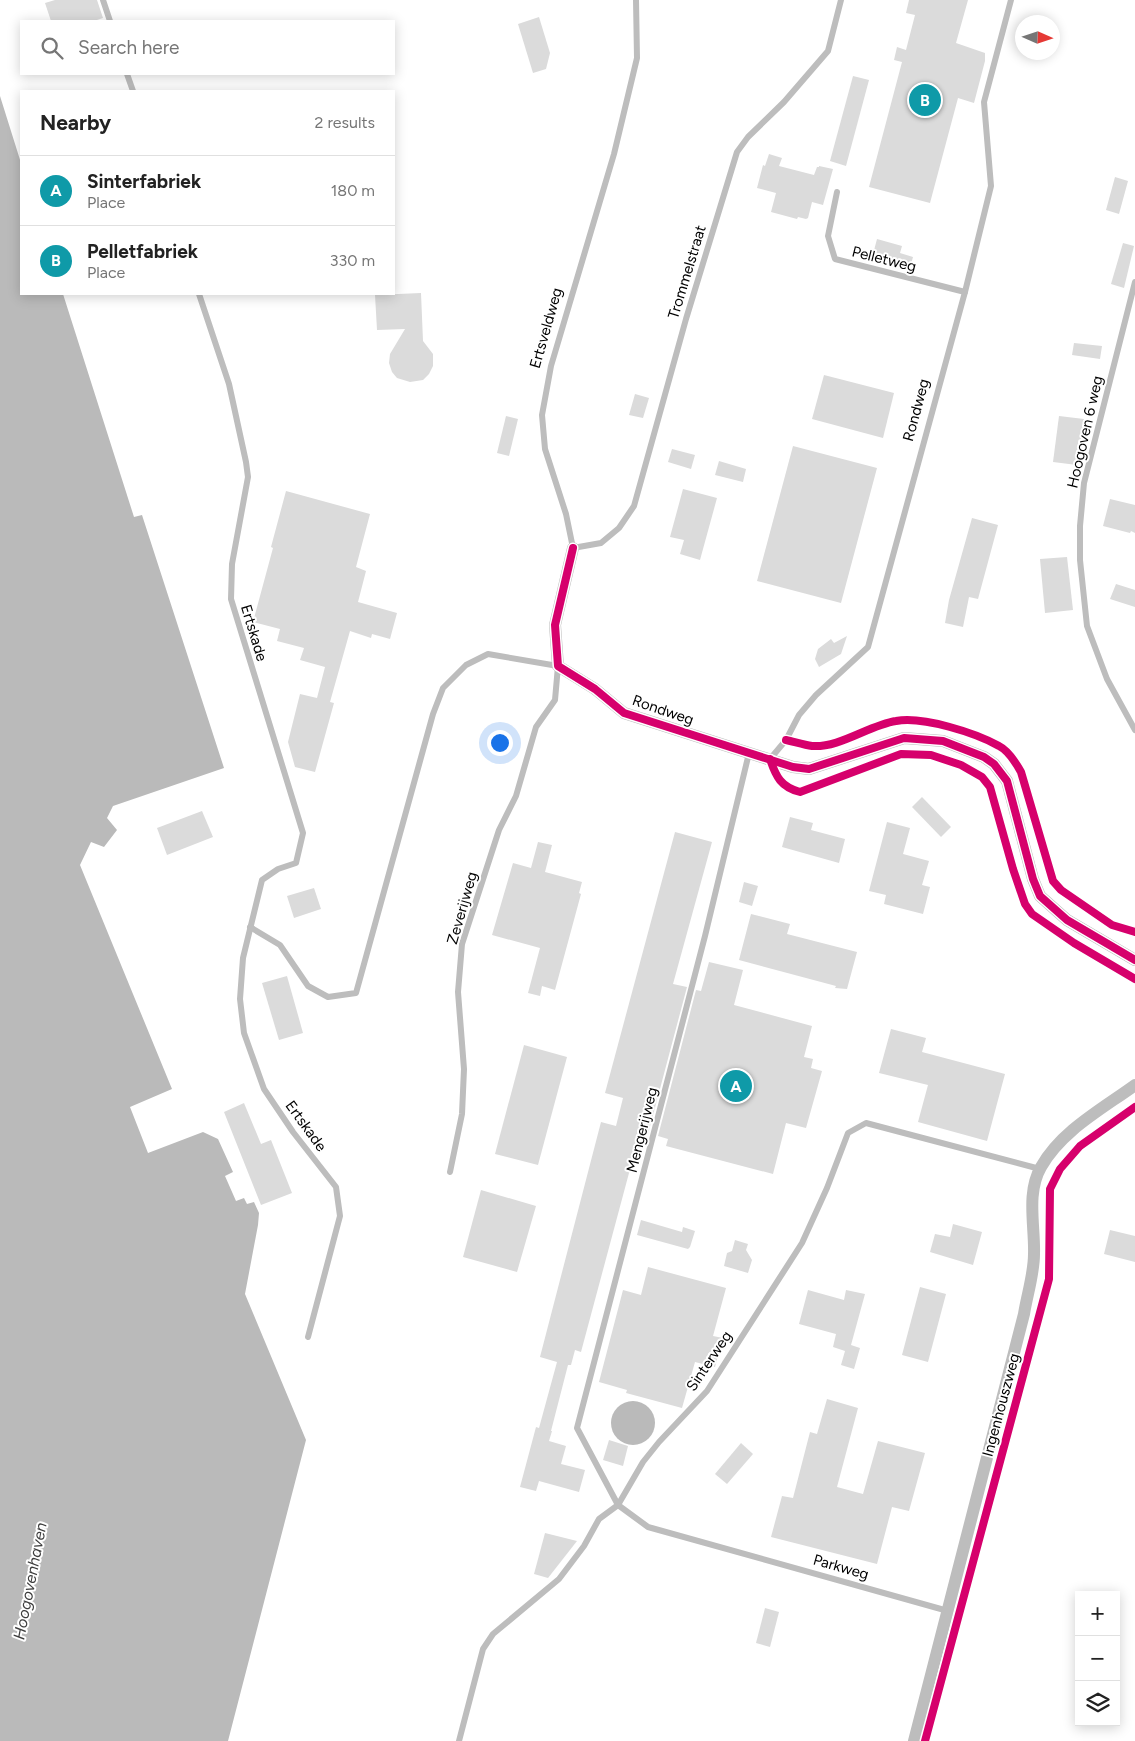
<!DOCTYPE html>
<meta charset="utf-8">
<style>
:root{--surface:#fff;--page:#f2f2f2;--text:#222;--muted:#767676;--line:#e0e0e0;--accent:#595959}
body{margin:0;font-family:Figtree,sans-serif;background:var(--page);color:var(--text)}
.controls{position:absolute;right:15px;bottom:15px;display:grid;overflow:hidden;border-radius:0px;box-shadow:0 2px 12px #0003}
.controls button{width:45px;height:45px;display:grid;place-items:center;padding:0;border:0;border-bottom:1px solid var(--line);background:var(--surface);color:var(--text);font:25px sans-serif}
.compass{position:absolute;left:1015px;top:15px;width:45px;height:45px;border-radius:50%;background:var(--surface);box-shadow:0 2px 12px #0003;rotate:93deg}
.you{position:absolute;left:499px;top:742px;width:18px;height:18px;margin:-12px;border:4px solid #fff;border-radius:50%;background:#1a73e8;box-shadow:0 0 0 8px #1a73e833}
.badge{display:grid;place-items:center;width:32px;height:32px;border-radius:50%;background:var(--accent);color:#fff;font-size:16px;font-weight:700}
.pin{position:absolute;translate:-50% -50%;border:2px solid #fff;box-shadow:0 1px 5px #0006}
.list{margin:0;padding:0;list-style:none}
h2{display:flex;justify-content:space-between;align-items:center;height:65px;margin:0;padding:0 20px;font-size:21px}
h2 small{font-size:16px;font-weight:400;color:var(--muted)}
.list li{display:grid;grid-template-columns:32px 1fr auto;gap:15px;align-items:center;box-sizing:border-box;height:70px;padding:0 20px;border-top:1px solid var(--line)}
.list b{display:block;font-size:19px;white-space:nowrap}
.list p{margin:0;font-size:16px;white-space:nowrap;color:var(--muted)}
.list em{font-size:16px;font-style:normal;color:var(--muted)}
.icon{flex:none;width:28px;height:28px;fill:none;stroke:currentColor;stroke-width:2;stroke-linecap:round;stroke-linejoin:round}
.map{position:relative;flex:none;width:1135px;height:1741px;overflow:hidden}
.search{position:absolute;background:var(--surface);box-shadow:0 2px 12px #0003;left:20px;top:20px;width:375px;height:55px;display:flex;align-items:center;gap:12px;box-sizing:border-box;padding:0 18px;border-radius:0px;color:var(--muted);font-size:19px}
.panel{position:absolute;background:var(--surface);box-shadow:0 2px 12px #0003;left:20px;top:90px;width:375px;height:205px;border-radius:0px}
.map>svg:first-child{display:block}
</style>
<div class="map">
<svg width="1135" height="1741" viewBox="0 0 1135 1741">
<rect width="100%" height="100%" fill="#fff"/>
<g fill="#bababa">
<path d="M 0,96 L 21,163 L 21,294 L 63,294 L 134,517 L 142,515 L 224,768 L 113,806 L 107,818 L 117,830 L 104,847 L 91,842 L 80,865 L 172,1089 L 130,1107 L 148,1153 L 203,1132 L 218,1139 L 233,1172 L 225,1176 L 236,1201 L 244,1198 L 247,1204 L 254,1202 L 259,1213 L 258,1225 L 245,1294 L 306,1440 L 228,1741 L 0,1741 Z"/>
<circle cx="633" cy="1423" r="22"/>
</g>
<g fill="#dbdbdb">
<path d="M 55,0 L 97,0 L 103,18 L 94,21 L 51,21 L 45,3 Z"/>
<path d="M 909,0 L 968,0 L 956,43 L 985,53 L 985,61 L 974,103 L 958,98 L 930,203 L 869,187 L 902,62 L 894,60 L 897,47 L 906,50 L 915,15 L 906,13 Z"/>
<path d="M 539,17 L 550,53 L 546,69 L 533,73 L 518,24 Z"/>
<path d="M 853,76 L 869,80 L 846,166 L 830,161 Z"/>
<path d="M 769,154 L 782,158 L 779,166 L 814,175 L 817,167 L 819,167 L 819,166 L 833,169 L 823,205 L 812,202 L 808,218 L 806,219 L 798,217 L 797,219 L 771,212 L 776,193 L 757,188 L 763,165 L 765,166 Z"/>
<path d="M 1115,177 L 1128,181 L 1119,214 L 1106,210 Z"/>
<path d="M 877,239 L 902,246 L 900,253 L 913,257 L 910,268 L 872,258 Z"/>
<path d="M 1123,243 L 1134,246 L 1124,288 L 1111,284 Z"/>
<path d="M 421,293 L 423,341 L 433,354 L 433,366 L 429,374 L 423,380 L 410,382 L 397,378 L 392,372 L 389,363 L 390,354 L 405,329 L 377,330 L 375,295 Z"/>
<path d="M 1074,343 L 1102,346 L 1100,359 L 1072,355 Z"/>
<path d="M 824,375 L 894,393 L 883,438 L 812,419 Z"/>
<path d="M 635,394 L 649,398 L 643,418 L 629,415 Z"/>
<path d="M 506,416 L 518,419 L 509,456 L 497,453 Z"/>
<path d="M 1059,416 L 1084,419 L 1077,465 L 1053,462 Z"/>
<path d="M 793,446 L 877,468 L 841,603 L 757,581 Z"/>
<path d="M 672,449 L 695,455 L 691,469 L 668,462 Z"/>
<path d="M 719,461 L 746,469 L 743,482 L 715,475 Z"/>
<path d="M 683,489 L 717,498 L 700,560 L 680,554 L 684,540 L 670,537 Z"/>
<path d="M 286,491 L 370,514 L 356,567 L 366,571 L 358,602 L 397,613 L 390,639 L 372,634 L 371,638 L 350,631 L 330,702 L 334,703 L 315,772 L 295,767 L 288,742 L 300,694 L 317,698 L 325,667 L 300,660 L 304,648 L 277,641 L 280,629 L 253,622 L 273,548 L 271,547 Z"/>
<path d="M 1110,499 L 1135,505 L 1135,533 L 1131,531 L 1130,533 L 1103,526 Z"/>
<path d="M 972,518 L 998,525 L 978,599 L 969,597 L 963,627 L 945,623 L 949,600 Z"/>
<path d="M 1067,557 L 1073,610 L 1045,613 L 1040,559 Z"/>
<path d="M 1116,584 L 1135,590 L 1135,607 L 1110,599 Z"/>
<path d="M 847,636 L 841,654 L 819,667 L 815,659 L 818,649 L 831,639 L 834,643 Z"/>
<path d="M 922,797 L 951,827 L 941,837 L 912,807 Z"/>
<path d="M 202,811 L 213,837 L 167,855 L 157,828 Z"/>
<path d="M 790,817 L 813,823 L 811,830 L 845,839 L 839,863 L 782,847 Z"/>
<path d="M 887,822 L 910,828 L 903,854 L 929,861 L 922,885 L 930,887 L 923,914 L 884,904 L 886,895 L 869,891 Z"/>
<path d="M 675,832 L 712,842 L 673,984 L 687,987 L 648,1134 L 640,1132 L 581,1352 L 575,1350 L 571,1365 L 568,1365 L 551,1431 L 552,1431 L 549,1441 L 566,1446 L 561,1464 L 585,1470 L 579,1492 L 539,1481 L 536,1491 L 520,1487 L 536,1427 L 539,1428 L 557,1362 L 540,1357 L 601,1122 L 616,1126 L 623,1098 L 605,1093 Z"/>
<path d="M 538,842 L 552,845 L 545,872 L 582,882 L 579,893 L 581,894 L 555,990 L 542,986 L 540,996 L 528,993 L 540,948 L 492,935 L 513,863 L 531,868 Z"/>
<path d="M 744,882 L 758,886 L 752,906 L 739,902 Z"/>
<path d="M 314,888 L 321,909 L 294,918 L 287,896 Z"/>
<path d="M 751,914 L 790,924 L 787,934 L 857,952 L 847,989 L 835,988 L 836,986 L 739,960 Z"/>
<path d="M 709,962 L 743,970 L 734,1005 L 812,1026 L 804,1057 L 813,1059 L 811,1068 L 822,1071 L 806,1128 L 786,1123 L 773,1174 L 666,1146 L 668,1139 L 658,1136 L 696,990 L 701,991 Z"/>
<path d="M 287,976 L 303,1033 L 279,1040 L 262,983 Z"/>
<path d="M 891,1029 L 926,1038 L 922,1052 L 1005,1074 L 987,1141 L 918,1122 L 928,1085 L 879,1073 Z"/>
<path d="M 524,1045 L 567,1057 L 538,1165 L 495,1154 Z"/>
<path d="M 244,1103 L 261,1144 L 271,1140 L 292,1193 L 261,1205 L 224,1112 Z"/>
<path d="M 481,1190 L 536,1206 L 517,1272 L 463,1257 Z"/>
<path d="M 641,1220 L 682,1232 L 683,1227 L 695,1231 L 690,1247 L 688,1249 L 637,1235 Z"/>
<path d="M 953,1224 L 982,1232 L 973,1265 L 930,1252 L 935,1234 L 950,1237 Z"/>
<path d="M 1110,1230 L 1135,1236 L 1135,1262 L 1104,1254 Z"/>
<path d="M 735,1240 L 748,1244 L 746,1250 L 752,1260 L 748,1273 L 724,1266 L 727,1253 L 732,1251 Z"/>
<path d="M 648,1267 L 726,1288 L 713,1336 L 723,1338 L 715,1367 L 695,1362 L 682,1408 L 626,1393 L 627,1390 L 599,1382 L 623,1290 L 641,1295 Z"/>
<path d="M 920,1287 L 946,1294 L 928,1362 L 902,1355 Z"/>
<path d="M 808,1290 L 844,1300 L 846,1290 L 865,1294 L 851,1345 L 860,1348 L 854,1369 L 841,1365 L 845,1351 L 833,1347 L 836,1334 L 799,1324 Z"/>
<path d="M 827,1399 L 858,1408 L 837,1487 L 863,1494 L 878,1441 L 925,1453 L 909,1511 L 892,1507 L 877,1564 L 771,1537 L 782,1496 L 793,1498 L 810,1432 L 817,1434 Z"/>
<path d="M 609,1440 L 628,1446 L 623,1466 L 603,1460 Z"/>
<path d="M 741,1443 L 753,1454 L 727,1484 L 715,1474 Z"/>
<path d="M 545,1533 L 577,1541 L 548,1578 L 534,1574 Z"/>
<path d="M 765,1608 L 779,1612 L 770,1647 L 756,1643 Z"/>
</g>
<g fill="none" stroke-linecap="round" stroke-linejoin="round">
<g stroke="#bdbdbd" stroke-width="6">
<path d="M 103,0 L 110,21"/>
<path d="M 636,0 L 637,58 L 614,154 L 551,366 L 542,415 L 545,449 L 566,514 L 573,548 L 601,543 L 619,528 L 634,506 L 686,319 L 737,152 L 748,137 L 784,102 L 828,51 L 841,0"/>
<path d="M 127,74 L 133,91"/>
<path d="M 837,192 L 828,236 L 835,259 L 965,292"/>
<path d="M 1135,282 L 1084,483 L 1080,526 L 1080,560 L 1087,626 L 1107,679 L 1135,730"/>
<path d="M 199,294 L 229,384 L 246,462 L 248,477 L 232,564 L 231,599 L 303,833 L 296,863 L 278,869 L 262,880 L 243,958 L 240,999 L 244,1033 L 264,1089 L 293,1132 L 336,1187 L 340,1216 L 308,1337"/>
<path d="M 770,759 L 786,740 L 799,715 L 816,695 L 868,647 L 965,292 L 991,186 L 984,102 L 1011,0"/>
<path d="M 250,927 L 280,945 L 308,986 L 328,997 L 356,993 L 433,714 L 443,688 L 466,665 L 488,654 L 558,666 L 555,700 L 536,727 L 516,796 L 499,830 L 462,944 L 458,992 L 464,1069 L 462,1114 L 450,1172"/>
<path d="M 948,1611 L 648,1527 L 618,1505 L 643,1462 L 659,1442 L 707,1391 L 802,1243 L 827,1188 L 848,1133 L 866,1123 L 1040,1169"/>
<path d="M 459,1741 L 483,1649 L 493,1634 L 559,1579 L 584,1546 L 599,1519 L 618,1505 L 577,1428 L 705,936 L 749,753"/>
</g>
<g stroke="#bdbdbd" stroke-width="12">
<path d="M 573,548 L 555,625 L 558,666 L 595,689 L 624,713 L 793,767 L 809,769 L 904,738 L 943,741 L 984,757 L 994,764 L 1007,781 L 1033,879 L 1040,896 L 1067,920 L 1135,960"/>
<path d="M 914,1741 L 1024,1314 C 1027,1295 1034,1274 1034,1254 C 1035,1226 1026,1193 1041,1167 C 1061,1131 1102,1109 1135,1085"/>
</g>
<g stroke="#fff" stroke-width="11">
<g id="cycleway">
<path d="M 573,548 L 555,625 L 558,666 L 595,689 L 624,713 L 793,767 L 809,769 L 904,738 L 943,741 L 984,757 L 994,764 L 1007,781 L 1033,879 L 1040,896 L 1067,920 L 1135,960"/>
<path d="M 786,740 C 795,742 804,745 812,746 C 840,748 869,725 896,721 C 923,716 976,733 999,746 C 1009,751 1016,763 1021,772 L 1053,881 L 1061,890 L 1112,925 L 1135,932"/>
<path d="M 770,759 C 776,777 781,787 800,792 L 901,754 L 931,755 L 961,765 L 982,777 L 990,787 L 1013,869 L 1025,904 L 1032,914 L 1074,943 L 1135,979"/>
<path d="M 925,1741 L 1049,1279 L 1050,1189 L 1060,1169 L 1080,1146 L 1135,1107"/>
</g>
</g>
<use href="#cycleway" stroke="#d6006c" stroke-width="8"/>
</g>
<g text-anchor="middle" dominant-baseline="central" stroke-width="4" stroke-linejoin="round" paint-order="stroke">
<g font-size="15" fill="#000" stroke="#fff">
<text transform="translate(884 259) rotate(14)">Pelletweg</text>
<text transform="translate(687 272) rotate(-73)">Trommelstraat</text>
<text transform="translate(546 328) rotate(-74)">Ertsveldweg</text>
<text transform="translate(916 410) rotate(-75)">Rondweg</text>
<text transform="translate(1085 432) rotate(-77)">Hoogoven 6 weg</text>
<text transform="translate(254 633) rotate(73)">Ertskade</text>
<text transform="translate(663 710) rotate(19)">Rondweg</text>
<text transform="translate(462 908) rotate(-74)">Zeverijweg</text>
<text transform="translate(306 1126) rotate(54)">Ertskade</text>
<text transform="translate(642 1130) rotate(-76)">Mengerijweg</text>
<text transform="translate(709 1361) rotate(-56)">Sinterweg</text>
<text transform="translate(1001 1405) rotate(-75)">Ingenhouszweg</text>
<text transform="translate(841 1567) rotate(16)">Parkweg</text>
</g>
<g font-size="16" font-style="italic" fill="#3d3d3d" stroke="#fff">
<text transform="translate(30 1581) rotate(-79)">Hoogovenhaven</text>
</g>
</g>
</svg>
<div class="controls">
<button>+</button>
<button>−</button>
<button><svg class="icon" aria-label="layers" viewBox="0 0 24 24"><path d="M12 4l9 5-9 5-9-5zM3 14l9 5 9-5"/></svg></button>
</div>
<svg class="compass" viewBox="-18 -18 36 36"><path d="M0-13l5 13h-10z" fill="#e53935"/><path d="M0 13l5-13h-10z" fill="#767676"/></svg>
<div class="you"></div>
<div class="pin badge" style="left:736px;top:1086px;background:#0f9aa8">A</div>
<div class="pin badge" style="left:925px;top:100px;background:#0f9aa8">B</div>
<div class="search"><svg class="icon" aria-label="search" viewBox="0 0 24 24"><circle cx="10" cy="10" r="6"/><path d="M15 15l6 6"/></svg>Search here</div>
<section class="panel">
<h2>Nearby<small>2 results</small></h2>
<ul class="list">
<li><span class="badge" style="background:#0f9aa8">A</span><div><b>Sinterfabriek</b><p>Place</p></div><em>180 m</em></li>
<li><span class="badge" style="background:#0f9aa8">B</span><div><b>Pelletfabriek</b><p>Place</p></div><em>330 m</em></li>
</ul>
</section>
</div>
